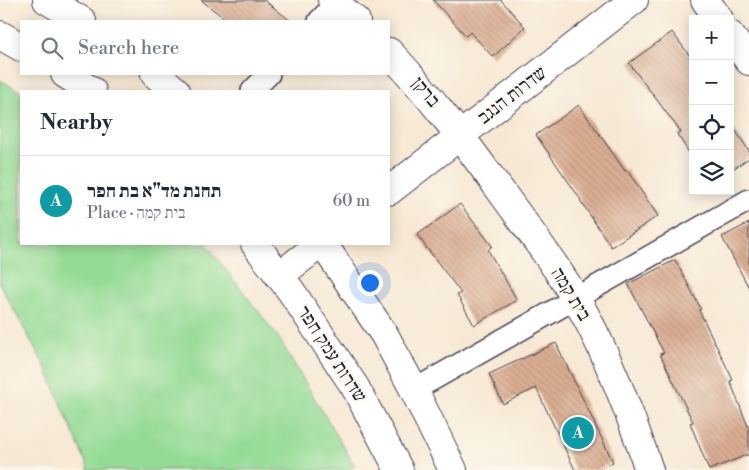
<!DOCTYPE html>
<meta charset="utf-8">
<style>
:root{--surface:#fff;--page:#f6f6f7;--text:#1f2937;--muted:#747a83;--line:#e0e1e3;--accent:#111827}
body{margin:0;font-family:"Libre Bodoni","Frank Ruhl Libre",serif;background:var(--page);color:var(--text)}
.controls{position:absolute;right:15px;top:15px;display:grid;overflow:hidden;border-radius:0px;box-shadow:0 2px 12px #0003}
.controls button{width:45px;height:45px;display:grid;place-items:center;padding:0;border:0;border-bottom:1px solid var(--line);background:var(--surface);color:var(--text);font:25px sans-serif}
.you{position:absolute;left:369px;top:282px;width:18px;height:18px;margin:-12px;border:4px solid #fff;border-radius:50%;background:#1a73e8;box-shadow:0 0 0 8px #1a73e833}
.badge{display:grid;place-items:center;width:32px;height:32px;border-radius:50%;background:var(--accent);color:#fff;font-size:16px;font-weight:700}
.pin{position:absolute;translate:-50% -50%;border:2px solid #fff;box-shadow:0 1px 5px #0006}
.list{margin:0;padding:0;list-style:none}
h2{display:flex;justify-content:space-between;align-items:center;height:65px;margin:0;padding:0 20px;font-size:21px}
h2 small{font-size:16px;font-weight:400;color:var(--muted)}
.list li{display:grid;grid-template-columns:32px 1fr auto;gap:15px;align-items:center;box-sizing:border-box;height:90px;padding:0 20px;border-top:1px solid var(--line)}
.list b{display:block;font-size:19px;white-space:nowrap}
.list p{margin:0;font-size:16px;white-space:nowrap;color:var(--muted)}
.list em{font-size:16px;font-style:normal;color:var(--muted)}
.icon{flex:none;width:28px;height:28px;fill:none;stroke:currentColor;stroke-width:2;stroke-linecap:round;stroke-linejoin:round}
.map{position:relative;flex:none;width:749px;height:470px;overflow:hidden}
.search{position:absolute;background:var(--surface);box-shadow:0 2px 12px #0003;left:20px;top:20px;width:370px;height:55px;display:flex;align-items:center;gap:12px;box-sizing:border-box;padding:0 18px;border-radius:0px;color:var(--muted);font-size:19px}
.panel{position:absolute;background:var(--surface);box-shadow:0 2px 12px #0003;left:20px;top:90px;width:370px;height:155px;border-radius:0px}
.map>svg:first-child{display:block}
</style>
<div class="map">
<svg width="749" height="470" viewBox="0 0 749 470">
<defs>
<pattern id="building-back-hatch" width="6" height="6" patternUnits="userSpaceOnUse" patternTransform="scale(1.25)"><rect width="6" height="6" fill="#daae92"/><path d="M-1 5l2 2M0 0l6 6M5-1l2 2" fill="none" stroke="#bb957f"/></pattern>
</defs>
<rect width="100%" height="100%" fill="#fbf7ec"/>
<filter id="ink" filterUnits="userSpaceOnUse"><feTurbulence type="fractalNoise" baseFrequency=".02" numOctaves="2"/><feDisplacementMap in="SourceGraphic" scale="10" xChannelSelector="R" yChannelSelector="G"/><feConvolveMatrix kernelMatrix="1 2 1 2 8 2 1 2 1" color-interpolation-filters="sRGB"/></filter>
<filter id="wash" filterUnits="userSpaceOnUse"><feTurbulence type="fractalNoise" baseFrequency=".0096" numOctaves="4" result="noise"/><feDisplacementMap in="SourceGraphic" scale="20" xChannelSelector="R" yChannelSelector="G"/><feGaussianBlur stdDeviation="1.12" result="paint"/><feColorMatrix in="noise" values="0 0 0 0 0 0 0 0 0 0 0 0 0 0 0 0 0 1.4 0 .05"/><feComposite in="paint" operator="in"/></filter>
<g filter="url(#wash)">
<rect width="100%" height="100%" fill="#f7e8d3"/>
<path fill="#95db95" stroke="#5c7e68" d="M 0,80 L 21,92 L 21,244 L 206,244 L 278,337 L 355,466 L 344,470 L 89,470 L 46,368 L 0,285 Z"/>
<g id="blocks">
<g fill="url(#building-back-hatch)">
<path d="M 201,0 L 264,0 L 291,21 L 228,21 Z"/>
<path d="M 433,0 L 501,0 L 525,27 L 493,57 L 470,32 L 466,36 Z"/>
<path d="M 672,32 L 693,60 L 693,159 L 677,134 L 681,132 L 629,63 Z"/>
<path d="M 579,105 L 625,171 L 627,170 L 658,216 L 611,247 L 580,200 L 581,200 L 536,135 Z"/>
<path d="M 730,122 L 749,151 L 749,158 L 730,171 Z"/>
<path d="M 460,204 L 492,246 L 488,250 L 517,300 L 474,325 L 457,295 L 461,293 L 417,235 Z"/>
<path d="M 749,223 L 749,288 L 722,237 Z"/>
<path d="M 675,260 L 701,309 L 699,310 L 733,380 L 730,381 L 749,429 L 749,454 L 709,470 L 690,423 L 693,422 L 660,354 L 664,353 L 628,284 Z"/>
<path d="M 556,343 L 613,462 L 596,470 L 575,470 L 536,388 L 503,404 L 489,374 Z"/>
</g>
</g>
</g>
<g filter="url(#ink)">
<use href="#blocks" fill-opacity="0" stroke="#424052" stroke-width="1"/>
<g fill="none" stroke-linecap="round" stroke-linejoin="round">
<g stroke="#424052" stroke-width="24">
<g id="pedestrian">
<path d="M 319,21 L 339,0"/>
<path d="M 252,91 L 269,74"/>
<path d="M 414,390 L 749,200"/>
</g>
</g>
<g stroke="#424052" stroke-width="30">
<g id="minor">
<path d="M 332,0 L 356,21"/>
<path d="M 705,0 L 719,19"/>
<path d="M 730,35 L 749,61"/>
<path d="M 389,52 C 430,95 465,142 500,190 C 531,233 567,279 591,326 C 614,372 633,421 649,470"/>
<path d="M 389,191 L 634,0"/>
<path d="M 279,276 L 320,244"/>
</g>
</g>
<g stroke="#424052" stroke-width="30">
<g id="tertiary">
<path d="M 47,0 L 82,21"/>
<path d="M 0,35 L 21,47"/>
<path d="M 65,74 L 92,91"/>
<path d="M 155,74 L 176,91"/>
<path d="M 255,244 L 291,291 L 355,387 L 399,470"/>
<path d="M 323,244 L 384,334 L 414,390 L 453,470"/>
</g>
</g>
<use href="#pedestrian" stroke="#fff" stroke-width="21"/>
<use href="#minor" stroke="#fff" stroke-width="28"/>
<use href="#tertiary" stroke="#fff" stroke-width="28"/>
</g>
</g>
<g text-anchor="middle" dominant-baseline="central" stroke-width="4" stroke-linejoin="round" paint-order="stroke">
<g font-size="19" fill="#22223b" stroke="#fbf7ec">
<text transform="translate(426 92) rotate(50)">ברקן</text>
<text transform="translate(512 95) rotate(-38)">שדרות הנגב</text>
<text transform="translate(571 294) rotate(59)">בית קמה</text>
<text transform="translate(332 354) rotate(57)">שדרות עמק חפר</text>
</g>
</g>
</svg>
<div class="controls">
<button>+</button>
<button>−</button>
<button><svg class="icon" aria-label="locate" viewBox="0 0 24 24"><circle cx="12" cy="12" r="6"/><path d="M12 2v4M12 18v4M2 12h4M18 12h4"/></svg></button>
<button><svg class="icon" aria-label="layers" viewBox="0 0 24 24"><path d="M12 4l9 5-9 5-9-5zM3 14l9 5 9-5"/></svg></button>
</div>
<div class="you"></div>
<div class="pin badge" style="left:578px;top:433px;background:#0f9aa8">A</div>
<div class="search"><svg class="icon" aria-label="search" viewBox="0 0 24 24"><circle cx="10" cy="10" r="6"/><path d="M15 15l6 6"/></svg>Search here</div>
<section class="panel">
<h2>Nearby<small></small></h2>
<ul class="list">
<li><span class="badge" style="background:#0f9aa8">A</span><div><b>תחנת מד&quot;א בת חפר</b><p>Place · בית קמה</p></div><em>60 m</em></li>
</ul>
</section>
</div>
